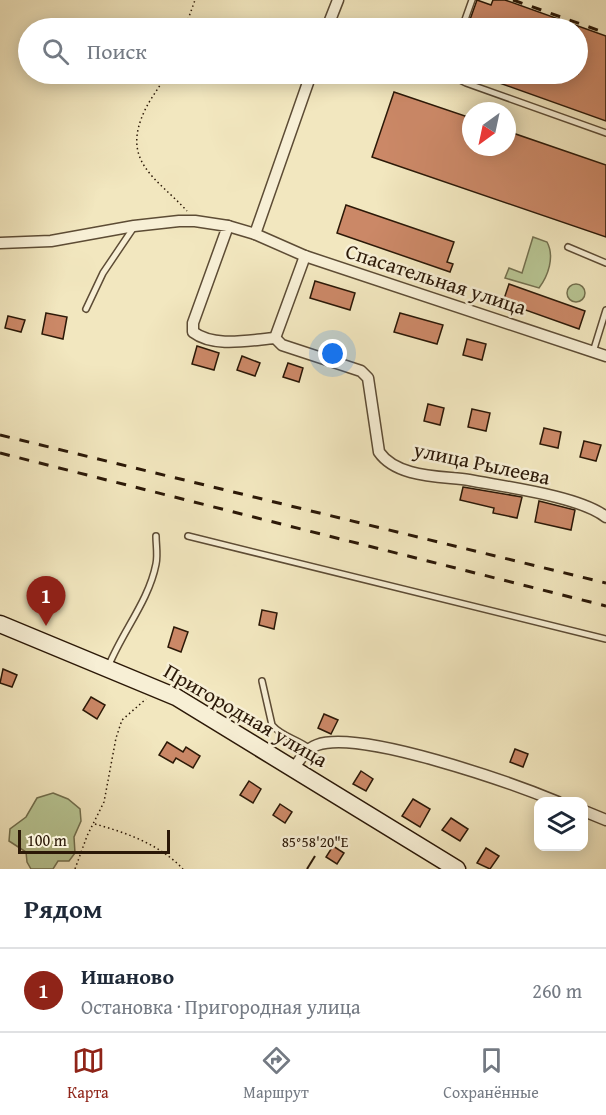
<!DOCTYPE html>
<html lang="ru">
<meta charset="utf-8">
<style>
:root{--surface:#fff;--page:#f6f6f7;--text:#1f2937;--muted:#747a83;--line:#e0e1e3;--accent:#8f2418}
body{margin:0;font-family:"Gentium Book Plus",serif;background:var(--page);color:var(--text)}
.controls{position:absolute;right:18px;bottom:18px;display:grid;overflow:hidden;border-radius:12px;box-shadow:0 3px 15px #0003}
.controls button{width:54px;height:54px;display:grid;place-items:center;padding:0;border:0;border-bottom:2px solid var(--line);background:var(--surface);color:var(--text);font:30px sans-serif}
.compass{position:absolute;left:462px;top:102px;width:54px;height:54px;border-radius:50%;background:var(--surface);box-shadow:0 3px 15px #0003;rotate:213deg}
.scale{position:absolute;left:18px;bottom:15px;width:152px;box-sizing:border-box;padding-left:6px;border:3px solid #2b1807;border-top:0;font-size:16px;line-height:21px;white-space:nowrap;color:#2b1807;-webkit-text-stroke:4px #f7efd5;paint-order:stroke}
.you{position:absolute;left:333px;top:354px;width:21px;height:21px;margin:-15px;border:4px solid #fff;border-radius:50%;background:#1a73e8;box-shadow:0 0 0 9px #1a73e833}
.badge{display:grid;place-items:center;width:39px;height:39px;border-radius:50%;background:var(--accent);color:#fff;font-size:20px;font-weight:700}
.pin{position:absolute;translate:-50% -50px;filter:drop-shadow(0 2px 3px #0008)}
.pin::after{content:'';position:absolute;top:32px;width:21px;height:18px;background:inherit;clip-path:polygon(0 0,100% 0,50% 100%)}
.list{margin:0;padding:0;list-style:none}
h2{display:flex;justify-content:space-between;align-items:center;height:78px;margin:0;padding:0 24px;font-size:26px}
h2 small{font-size:20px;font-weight:400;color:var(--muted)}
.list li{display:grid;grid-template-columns:39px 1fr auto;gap:18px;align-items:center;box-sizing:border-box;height:84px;padding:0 24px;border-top:2px solid var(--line)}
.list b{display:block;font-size:22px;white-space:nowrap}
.list p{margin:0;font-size:20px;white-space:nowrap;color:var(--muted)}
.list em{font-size:20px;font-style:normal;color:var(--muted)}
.icon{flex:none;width:33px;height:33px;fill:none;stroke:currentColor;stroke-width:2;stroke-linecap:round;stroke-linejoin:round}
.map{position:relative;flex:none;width:606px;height:869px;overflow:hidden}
.search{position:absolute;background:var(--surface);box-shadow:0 3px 15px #0003;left:18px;right:18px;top:18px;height:66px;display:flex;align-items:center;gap:15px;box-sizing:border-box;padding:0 21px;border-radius:33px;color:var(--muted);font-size:22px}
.sheet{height:162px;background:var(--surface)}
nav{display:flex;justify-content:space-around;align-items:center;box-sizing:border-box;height:84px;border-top:2px solid var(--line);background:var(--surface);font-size:16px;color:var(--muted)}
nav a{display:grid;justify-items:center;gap:3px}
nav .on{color:var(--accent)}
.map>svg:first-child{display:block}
</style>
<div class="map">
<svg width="606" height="869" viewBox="0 0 606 869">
<rect width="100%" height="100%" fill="#f2e7bf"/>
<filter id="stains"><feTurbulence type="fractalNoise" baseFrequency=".00333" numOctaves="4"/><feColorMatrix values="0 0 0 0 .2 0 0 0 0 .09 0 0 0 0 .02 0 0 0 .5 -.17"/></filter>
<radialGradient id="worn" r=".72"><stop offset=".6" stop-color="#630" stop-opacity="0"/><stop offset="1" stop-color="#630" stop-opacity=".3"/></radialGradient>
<g fill="#b8c694" stroke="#726f4e" stroke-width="1.5">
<path d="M 533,237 L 547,242 C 555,257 548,276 539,288 L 505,278 L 509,268 L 522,273 Z"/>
<circle cx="576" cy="293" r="9"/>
<path d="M 53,793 L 68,799 L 80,809 L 81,821 L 74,837 L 75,853 L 69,861 L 58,861 L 53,869 L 31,869 L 27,862 L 26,852 L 9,841 L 10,829 L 26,817 L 37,798 Z"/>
</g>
<g fill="#cb8867" stroke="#2b1807" stroke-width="1.5">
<path d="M 477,0 L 491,5 L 493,0 L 505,0 L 606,36 L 606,121 L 477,75 L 578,74 L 578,28 L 467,28 Z"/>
<path d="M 394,92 L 471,118 L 471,147 L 507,147 L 507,131 L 606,165 L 606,237 L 372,157 Z"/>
<path d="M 346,205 L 454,242 L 447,262 L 453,264 L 450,272 L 337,233 Z"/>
<path d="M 315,281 L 355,293 L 350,310 L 310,298 Z"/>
<path d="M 509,284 L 585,311 L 579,329 L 503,302 Z"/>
<path d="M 46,313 L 67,317 L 63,339 L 42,334 Z"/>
<path d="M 400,313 L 443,325 L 437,344 L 394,332 Z"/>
<path d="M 8,316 L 25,320 L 21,332 L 5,328 Z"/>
<path d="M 467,339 L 486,344 L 482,360 L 463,355 Z"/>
<path d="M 197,346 L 219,353 L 214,370 L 192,364 Z"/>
<path d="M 242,356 L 260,363 L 255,376 L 237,370 Z"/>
<path d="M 288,363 L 303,368 L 299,382 L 283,377 Z"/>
<path d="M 428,404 L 444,408 L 440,425 L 424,421 Z"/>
<path d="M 472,409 L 490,413 L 486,431 L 468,427 Z"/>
<path d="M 544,428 L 561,432 L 558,448 L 540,444 Z"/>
<path d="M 584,441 L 601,445 L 596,461 L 580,457 Z"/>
<path d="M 463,487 L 522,497 L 517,518 L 493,513 L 494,508 L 460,500 Z"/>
<path d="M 539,501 L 575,510 L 571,530 L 535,522 Z"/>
<path d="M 262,610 L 277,613 L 274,629 L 259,625 Z"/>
<path d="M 174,627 L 188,632 L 181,652 L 168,647 Z"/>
<path d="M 3,669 L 17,675 L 12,687 L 0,683 Z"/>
<path d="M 91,697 L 105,705 L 97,719 L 83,710 Z"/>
<path d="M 324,714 L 338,720 L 331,734 L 318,728 Z"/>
<path d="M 167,742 L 183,752 L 186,747 L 200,756 L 193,768 L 176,758 L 173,763 L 159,755 Z"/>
<path d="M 515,749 L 528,754 L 523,767 L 510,762 Z"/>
<path d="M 361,771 L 373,779 L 366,791 L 353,784 Z"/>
<path d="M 249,781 L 261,789 L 253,803 L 240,795 Z"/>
<path d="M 413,799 L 430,809 L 420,827 L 402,816 Z"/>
<path d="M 280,804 L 292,812 L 285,823 L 273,815 Z"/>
<path d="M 451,818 L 468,829 L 460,841 L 442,830 Z"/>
<path d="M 333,846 L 344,853 L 337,864 L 326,857 Z"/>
<path d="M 486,848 L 499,856 L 490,869 L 477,863 Z"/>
</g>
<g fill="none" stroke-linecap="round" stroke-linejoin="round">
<g stroke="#5d4c35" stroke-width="8">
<g id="service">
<path d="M 462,28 L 472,0"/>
<path d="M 454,74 L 456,78 L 466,83 L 606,133"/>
<path d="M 568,247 L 606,263"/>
<path d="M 86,309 L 103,273 L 134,227"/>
<path d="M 593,352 L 606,310"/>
<path d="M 188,536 L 606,639"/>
<path d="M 109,665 C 123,631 149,600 156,564 C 158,555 156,545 156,536"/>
<path d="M 262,681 L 272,725 C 282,737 298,739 310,749"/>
</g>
</g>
<g stroke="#5d4c35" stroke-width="13">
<g id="minor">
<path d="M 327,28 L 338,0"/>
<path d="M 228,226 L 255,234 L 305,256 L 606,356"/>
<path d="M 255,234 L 311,74"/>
<path d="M 0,243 L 51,241 L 134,226 L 179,221 L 195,221 L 228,226 L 193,323 L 193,332 C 214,348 250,340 275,338 L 282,345 L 361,371 L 368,378 L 379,452 C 397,478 441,476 469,480 C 505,487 579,496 606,517"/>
<path d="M 275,338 L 305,256"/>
<path d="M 294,768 C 300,759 306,749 317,745 C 360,729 512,783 558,802"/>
<path d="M 584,811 L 606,820"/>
</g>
</g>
<g stroke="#2b1807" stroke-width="19">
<path id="secondary" d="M 0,624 L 176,697 L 457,869"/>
</g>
<g stroke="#2b1807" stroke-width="1.5" stroke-dasharray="1.5 3" stroke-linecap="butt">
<path d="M 185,28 L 195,0"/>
<path d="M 166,74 C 161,86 151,97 145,110 C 120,162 157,178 187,211"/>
<path d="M 95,824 C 127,833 159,844 183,869"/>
<path d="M 75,869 L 87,836 L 104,802 L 116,738 L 122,720 L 146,699"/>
</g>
<use href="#service" stroke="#f7efd5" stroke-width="5"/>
<use href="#minor" stroke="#f7efd5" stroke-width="10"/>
<use href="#secondary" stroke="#f7efd5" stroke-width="16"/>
<g stroke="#2b1807" stroke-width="3" stroke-dasharray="10 10" stroke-linecap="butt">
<path d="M 513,0 L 606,33"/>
<path d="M 0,435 L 606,583"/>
<path d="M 0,453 L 606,606"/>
</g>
</g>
<path fill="none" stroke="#2b1807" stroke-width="2" d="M 307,869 L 315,856"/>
<g text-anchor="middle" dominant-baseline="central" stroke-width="5" stroke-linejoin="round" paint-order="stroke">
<g font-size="21" fill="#2b1807" stroke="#f7efd5">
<text transform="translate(436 279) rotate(18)">Спасательная улица</text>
<text transform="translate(482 463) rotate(12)">улица Рылеева</text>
<text transform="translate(246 715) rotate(30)">Пригородная улица</text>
</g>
</g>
<g font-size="15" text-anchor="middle" fill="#2b1807" stroke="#f7efd5" stroke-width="5" stroke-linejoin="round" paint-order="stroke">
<text x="315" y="847">85°58'20"E</text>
</g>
<rect width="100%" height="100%" filter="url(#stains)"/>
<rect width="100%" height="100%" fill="url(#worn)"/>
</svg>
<div class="controls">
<button><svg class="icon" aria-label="layers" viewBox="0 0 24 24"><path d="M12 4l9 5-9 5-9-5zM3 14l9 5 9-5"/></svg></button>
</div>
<svg class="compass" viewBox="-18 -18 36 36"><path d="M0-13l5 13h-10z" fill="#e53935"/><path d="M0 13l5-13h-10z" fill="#747a83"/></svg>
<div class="scale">100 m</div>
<div class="you"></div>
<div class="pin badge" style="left:46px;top:626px">1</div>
<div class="search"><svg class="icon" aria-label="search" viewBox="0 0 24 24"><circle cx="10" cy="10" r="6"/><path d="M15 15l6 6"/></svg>Поиск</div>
</div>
<section class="sheet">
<h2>Рядом<small></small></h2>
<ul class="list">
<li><span class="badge">1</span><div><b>Ишаново</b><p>Остановка · Пригородная улица</p></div><em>260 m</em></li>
</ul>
</section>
<nav>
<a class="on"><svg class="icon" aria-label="map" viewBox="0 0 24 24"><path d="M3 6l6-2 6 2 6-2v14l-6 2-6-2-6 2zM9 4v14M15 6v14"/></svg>Карта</a>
<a><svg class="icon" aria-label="directions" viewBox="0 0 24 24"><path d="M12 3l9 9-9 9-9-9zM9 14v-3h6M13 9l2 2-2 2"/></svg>Маршрут</a>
<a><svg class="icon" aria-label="saved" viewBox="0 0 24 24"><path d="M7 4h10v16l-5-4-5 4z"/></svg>Сохранённые</a>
</nav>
